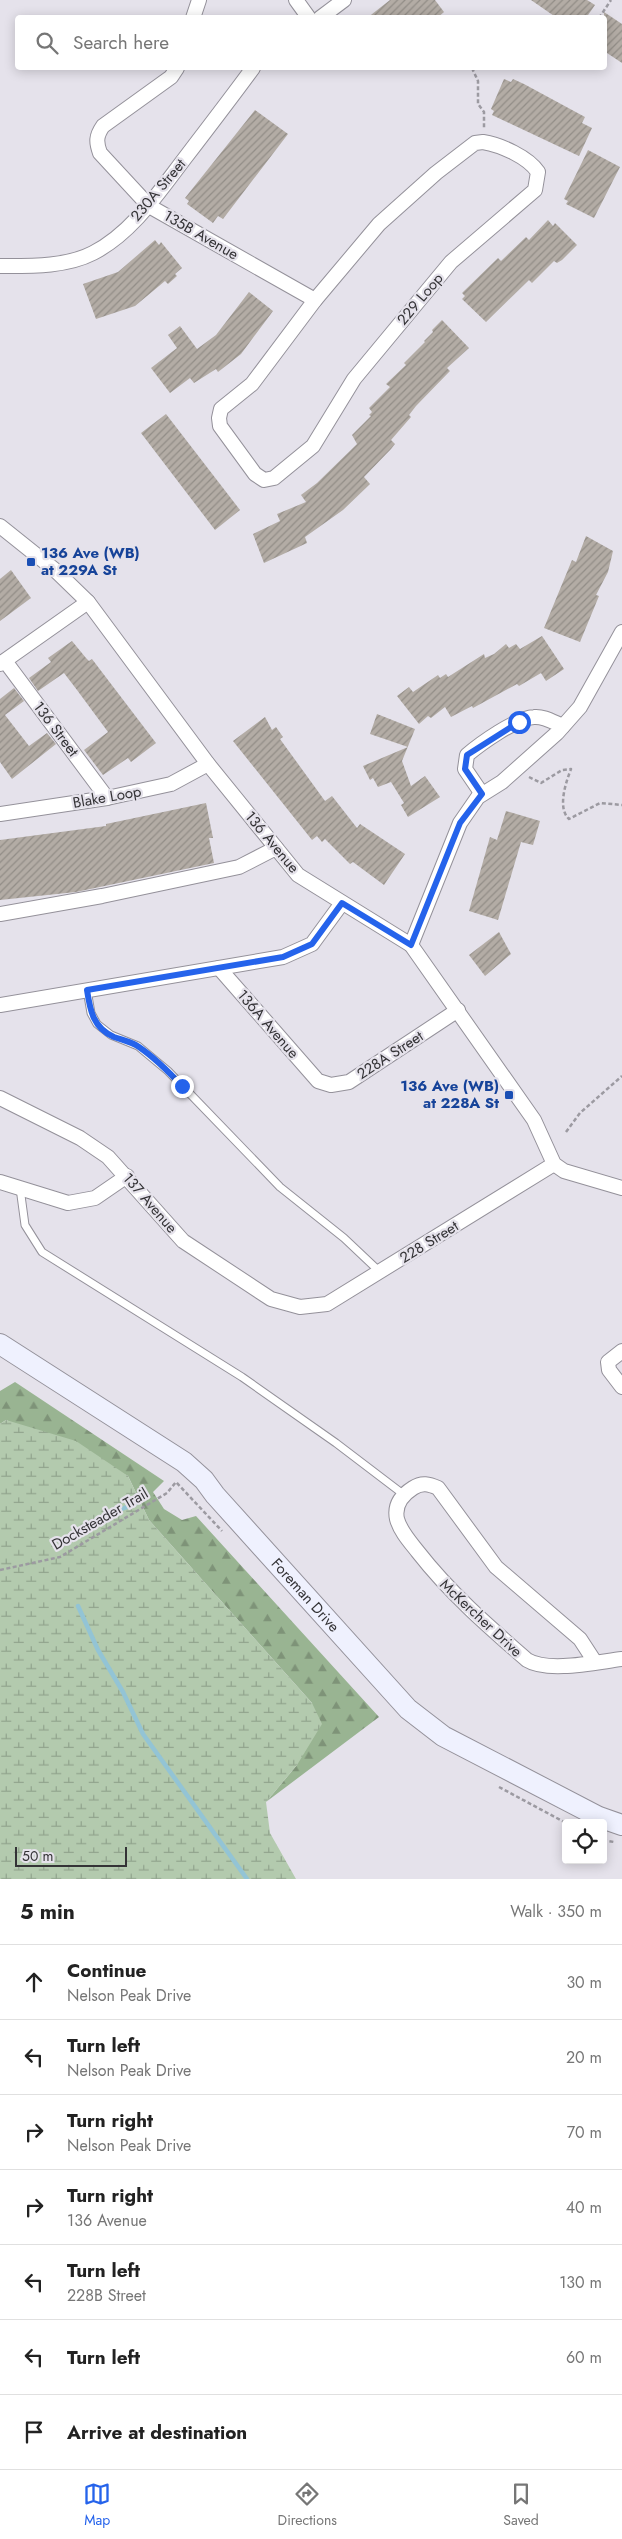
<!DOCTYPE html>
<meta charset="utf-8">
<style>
:root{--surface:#fff;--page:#f2f2f2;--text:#222;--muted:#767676;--line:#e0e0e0;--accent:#2563eb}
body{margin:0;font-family:Jost,sans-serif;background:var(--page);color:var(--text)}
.controls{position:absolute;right:15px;bottom:15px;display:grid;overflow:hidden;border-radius:5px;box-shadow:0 2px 12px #0003}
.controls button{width:45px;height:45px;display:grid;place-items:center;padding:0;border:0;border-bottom:1px solid var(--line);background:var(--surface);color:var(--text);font:25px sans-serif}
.scale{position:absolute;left:15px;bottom:12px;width:112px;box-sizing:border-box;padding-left:5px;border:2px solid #343336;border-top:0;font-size:14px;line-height:18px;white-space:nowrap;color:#343336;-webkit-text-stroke:4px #e5e2eb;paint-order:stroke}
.stop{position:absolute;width:15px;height:15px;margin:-11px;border:4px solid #2563eb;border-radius:50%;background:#fff}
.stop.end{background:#2563eb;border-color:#fff;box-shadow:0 1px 5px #0008}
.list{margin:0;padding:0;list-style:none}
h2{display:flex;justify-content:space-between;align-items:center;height:65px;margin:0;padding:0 20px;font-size:21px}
h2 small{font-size:16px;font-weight:400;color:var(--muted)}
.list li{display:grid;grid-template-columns:32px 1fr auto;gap:15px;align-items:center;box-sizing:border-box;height:75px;padding:0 20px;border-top:1px solid var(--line)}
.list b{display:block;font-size:19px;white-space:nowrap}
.list p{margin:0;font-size:16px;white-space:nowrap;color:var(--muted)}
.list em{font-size:16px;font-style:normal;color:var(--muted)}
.icon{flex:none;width:28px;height:28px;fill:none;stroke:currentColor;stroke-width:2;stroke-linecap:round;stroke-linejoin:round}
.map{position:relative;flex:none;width:622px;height:1879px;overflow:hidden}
.search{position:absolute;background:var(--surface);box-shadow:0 2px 12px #0003;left:15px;right:15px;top:15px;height:55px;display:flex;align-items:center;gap:12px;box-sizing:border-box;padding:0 18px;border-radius:5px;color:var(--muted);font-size:19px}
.sheet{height:590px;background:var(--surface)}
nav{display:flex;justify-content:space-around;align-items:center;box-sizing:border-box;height:70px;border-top:1px solid var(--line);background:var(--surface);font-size:14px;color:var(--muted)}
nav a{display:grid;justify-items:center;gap:2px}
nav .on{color:var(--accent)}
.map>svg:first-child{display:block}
</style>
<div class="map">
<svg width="622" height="1879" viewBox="0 0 622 1879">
<defs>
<pattern id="forest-firs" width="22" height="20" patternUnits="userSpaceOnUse" patternTransform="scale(1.25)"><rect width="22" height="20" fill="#99b492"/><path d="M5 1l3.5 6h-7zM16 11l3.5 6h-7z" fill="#7e9378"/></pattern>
<pattern id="wetland-marsh" width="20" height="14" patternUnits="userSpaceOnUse" patternTransform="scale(1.25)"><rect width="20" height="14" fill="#b3caae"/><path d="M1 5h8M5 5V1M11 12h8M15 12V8" fill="none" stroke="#92a58e"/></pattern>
<pattern id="building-hatch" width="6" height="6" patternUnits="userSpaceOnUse" patternTransform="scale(1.25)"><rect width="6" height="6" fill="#b3aca5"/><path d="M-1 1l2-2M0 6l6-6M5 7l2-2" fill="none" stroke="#928d87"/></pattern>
</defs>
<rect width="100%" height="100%" fill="#e5e2eb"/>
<path fill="url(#forest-firs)" d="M 15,1382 L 164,1481 L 153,1492 L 164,1509 L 182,1520 L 196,1516 L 379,1717 L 266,1802 L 297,1765 L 312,1703 L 149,1520 L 128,1476 L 6,1420 L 0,1424 L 0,1391 Z"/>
<path fill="url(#wetland-marsh)" d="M 6,1420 L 76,1441 L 128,1476 L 149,1520 L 312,1703 L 322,1724 L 297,1765 L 266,1802 L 270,1833 L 296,1879 L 0,1879 L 0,1424 Z"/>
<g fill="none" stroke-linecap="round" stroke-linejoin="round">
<g stroke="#93c4d5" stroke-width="4.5">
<path d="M 119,1510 L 135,1504"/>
<path d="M 78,1606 L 98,1650 L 123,1692 L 143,1734 L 247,1879"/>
</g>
</g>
<g fill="url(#building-hatch)">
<path d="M 390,0 L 435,0 L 444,12 L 437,18 L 367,18 Z"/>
<path d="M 531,0 L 587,0 L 595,5 L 586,18 L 557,18 Z"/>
<path d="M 604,12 L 622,24 L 622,63 L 604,51 Z"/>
<path d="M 504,79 L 511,82 L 513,79 L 524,84 L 585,117 L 582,123 L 592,128 L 579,156 L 492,115 L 494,111 L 491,109 Z"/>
<path d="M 255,110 L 288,134 L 223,219 L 218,216 L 213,223 L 187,204 L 189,201 L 185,198 Z"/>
<path d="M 588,150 L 620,167 L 594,218 L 566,204 L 568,201 L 564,199 Z"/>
<path d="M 548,220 L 553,226 L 555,223 L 577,245 L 562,260 L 557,263 L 554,261 L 532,283 L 529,280 L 486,322 L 462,299 L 465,296 L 462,293 L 498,258 L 501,261 L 526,237 L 529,240 Z"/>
<path d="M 155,240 L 159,245 L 161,242 L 182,268 L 175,274 L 177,276 L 168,284 L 165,281 L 135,306 L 96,319 L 83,284 L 118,272 Z"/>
<path d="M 249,292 L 273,311 L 241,354 L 218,372 L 216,369 L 194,383 L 190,378 L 170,393 L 151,368 L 177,348 L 168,335 L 180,326 L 197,349 L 216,335 Z"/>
<path d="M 442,320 L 469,348 L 447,368 L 450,371 L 416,406 L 409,415 L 411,417 L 391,440 L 395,444 L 391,449 L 364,477 L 370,484 L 343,510 L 305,537 L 307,543 L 264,563 L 253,534 L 280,521 L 277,514 L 306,502 L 301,495 L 317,483 L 357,444 L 352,435 L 371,416 L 369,415 L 372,412 L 369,408 L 390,387 L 386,384 L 406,365 L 404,363 L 425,342 L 424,341 L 433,332 L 432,330 Z"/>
<path d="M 166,414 L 240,510 L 215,530 L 141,433 Z"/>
<path d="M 586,536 L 613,551 L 608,572 L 596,595 L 599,596 L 580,642 L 544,628 L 572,560 L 576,562 Z"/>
<path d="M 11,570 L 31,598 L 0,621 L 0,579 Z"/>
<path d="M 542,636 L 564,669 L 546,681 L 541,673 L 519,686 L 517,684 L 473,708 L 472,706 L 451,717 L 445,707 L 431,718 L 428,716 L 419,724 L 397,696 L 409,687 L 413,692 L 438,675 L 440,678 L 446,674 L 448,677 L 484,654 L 485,658 L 494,654 L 506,644 L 509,648 L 516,644 L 520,649 Z"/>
<path d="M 72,641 L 86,658 L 89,661 L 92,659 L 156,743 L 131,762 L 128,758 L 103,775 L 84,750 L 108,732 L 77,690 L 64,673 L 38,691 L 29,678 L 51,662 L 48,658 Z"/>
<path d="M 14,688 L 24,701 L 5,715 L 29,746 L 47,733 L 56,744 L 12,779 L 0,762 L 0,699 Z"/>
<path d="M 377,714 L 415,729 L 402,761 L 411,786 L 425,776 L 440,797 L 408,817 L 401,805 L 404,803 L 391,782 L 378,787 L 373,778 L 370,780 L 363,766 L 408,747 L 370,734 Z"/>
<path d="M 265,717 L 272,730 L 276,727 L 283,737 L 280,739 L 325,801 L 332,796 L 357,828 L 360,824 L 405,854 L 384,885 L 353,862 L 350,864 L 325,839 L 322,842 L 317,836 L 312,840 L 233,741 Z"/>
<path d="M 206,803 L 213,838 L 209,838 L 214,863 L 76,892 L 0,900 L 0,840 L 106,826 L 106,824 Z"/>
<path d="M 506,811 L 540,821 L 533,845 L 521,842 L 498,920 L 469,911 L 490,837 L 497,840 Z"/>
<path d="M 499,932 L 511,954 L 485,976 L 469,955 Z"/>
</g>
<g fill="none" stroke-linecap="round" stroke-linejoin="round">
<g stroke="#94919a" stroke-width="9">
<g id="lane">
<path d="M 87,990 L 91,1013 L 97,1024 L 111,1035 L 138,1046 L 168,1071 L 280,1187 L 344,1238 L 380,1272"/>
<path d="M 20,1188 L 25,1225 L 42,1252 L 242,1377 L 336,1443 L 403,1494"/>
</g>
</g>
<g stroke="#94919a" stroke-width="16">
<g id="street">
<path d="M 296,0 L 309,18"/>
<path d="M 193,18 L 199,0"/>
<path d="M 320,18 L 344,0"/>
<path d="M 177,68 L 171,77 L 103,126 C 96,136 96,142 100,153 L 149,206 L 315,300"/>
<path d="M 483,142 C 501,145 528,157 538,172 L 535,190 L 451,262 L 354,379 L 313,446 L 274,478 L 264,480 L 255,474 L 220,426 L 219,418 L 221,409 L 252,384 L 315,300 L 379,224 L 436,173 L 475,143 Z"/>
<path d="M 0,266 C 30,266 66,267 93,253 C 132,233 159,192 185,158 C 208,128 231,98 253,68"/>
<path d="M 0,526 L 55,570 L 88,602 L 208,764 L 298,875 L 411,945 L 534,1120 L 554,1164 L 564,1171 L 622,1188"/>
<path d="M 5,661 L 107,798"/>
<path d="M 0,664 L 88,602"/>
<path d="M 482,794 L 465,769 L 467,755 C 480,744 516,718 534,717 C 544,716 553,722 563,726"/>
<path d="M 0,814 L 107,798 L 171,784 L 208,764"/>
<path d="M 0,914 L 102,896 L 239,867 L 276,848"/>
<path d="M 411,945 L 460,823 L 478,797 L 502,782 L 557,733 L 580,707 L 622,632"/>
<path d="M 219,968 L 318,1081 L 331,1085 L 349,1082 L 458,1010"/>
<path d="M 0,1005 L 283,957 L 312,944 L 342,903"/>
<path d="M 0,1098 L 80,1138 L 108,1157 L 183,1241 L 271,1299 L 300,1307 L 327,1304 L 554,1164"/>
<path d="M 0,1182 L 68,1203 L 95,1198 L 127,1176"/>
<path d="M 622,1351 L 608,1362 L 609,1370 L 622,1387"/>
<path d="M 595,1662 L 580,1639 L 496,1567 L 438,1488 C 429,1484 422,1482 413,1488 C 402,1495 394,1505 397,1519 C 400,1531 411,1543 418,1552 C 450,1593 488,1626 527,1660 C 548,1673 597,1662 622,1659"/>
</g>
</g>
<g stroke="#94919a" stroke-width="22">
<g id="secondary">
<path id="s1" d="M 0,1344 L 184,1462 L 204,1480 L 215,1495 L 408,1709 L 443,1736 L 599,1817 L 622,1825"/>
</g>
</g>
<g stroke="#9c9aa1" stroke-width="2.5" stroke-dasharray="4 2.5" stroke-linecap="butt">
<path d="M 599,18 L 611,0"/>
<path d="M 472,68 L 478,81 L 478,104 L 484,112 L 484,128"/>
<path d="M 529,777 L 541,783 L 562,770 L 571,769 C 566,782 557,808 569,819 L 600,803 L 622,805"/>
<path d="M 566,1132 L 580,1113 L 622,1076"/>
<path d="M 0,1570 L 60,1557 L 167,1493 L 176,1482 L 222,1531"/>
<path d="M 499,1787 L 566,1823"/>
<path d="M 603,1840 L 614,1842"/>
</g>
<use href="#lane" stroke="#fff" stroke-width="7"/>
<use href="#street" stroke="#fff" stroke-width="14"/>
<use href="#secondary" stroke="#eff1fe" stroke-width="20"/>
</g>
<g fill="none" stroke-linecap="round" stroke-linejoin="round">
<path stroke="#2563eb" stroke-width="6" d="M 182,1086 C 169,1072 155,1058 139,1047 C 132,1042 122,1040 114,1037 C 93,1028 90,1010 87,990 L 283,957 L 312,944 L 342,903 L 411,945 L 460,823 L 482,794 L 465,769 L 467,755 L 519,722"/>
</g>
<g fill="#1a4fb4" stroke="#e5e2eb" stroke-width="2">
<rect x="26" y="557" width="10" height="10" rx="2.5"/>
<rect x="504" y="1090" width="10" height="10" rx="2.5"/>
</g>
<g text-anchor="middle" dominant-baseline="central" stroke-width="4.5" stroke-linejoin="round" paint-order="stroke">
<g font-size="15" fill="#343336" stroke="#e5e2eb">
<text transform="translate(158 190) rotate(-50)">230A Street</text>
<text transform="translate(201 235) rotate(30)">135B Avenue</text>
<text transform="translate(420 299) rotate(-50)">229 Loop</text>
<text transform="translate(56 729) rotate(53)">136 Street</text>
<text transform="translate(107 797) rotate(-10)">Blake Loop</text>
<text transform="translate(272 842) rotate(50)">136 Avenue</text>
<text transform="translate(268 1024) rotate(49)">136A Avenue</text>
<text transform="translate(390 1055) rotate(-33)">228A Street</text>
<text transform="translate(150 1203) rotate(49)">137 Avenue</text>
<text transform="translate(429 1242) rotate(-32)">228 Street</text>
<text transform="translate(100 1519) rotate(-30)">Docksteader Trail</text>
<text stroke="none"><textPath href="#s1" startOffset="399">Foreman Drive</textPath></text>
<text transform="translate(481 1618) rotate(43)">McKercher Drive</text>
</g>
<g font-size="15" font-weight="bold" fill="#164399" stroke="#e5e2eb" text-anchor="start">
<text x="41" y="553">136 Ave (WB)<tspan x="41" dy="17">at 229A St</tspan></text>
<text x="499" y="1086" text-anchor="end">136 Ave (WB)<tspan x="499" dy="17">at 228A St</tspan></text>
</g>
</g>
</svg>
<div class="controls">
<button><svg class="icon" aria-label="locate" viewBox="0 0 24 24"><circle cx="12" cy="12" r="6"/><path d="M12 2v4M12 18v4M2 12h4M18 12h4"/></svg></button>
</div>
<div class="scale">50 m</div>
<div class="stop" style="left:519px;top:722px"></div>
<div class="stop end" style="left:182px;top:1086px"></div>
<div class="search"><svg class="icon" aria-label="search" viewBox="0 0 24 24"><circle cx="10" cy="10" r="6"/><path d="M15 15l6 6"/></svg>Search here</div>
</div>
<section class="sheet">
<h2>5 min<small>Walk · 350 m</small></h2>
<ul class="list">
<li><svg class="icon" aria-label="ahead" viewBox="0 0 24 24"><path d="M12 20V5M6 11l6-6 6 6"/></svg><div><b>Continue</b><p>Nelson Peak Drive</p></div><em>30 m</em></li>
<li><svg class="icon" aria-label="left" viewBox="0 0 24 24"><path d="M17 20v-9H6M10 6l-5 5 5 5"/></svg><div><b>Turn left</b><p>Nelson Peak Drive</p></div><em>20 m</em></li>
<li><svg class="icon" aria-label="right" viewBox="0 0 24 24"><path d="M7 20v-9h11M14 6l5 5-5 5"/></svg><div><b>Turn right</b><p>Nelson Peak Drive</p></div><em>70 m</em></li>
<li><svg class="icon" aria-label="right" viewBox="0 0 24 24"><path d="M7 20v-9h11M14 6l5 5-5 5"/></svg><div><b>Turn right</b><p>136 Avenue</p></div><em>40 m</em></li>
<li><svg class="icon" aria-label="left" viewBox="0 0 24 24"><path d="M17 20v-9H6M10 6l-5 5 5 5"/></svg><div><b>Turn left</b><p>228B Street</p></div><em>130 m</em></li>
<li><svg class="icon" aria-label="left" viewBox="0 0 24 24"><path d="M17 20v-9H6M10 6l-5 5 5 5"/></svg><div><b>Turn left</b></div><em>60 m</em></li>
<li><svg class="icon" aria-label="arrive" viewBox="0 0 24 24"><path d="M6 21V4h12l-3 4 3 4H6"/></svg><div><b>Arrive at destination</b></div></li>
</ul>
</section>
<nav>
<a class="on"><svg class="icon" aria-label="map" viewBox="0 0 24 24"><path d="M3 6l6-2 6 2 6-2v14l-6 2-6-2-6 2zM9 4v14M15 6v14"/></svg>Map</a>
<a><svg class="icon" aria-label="directions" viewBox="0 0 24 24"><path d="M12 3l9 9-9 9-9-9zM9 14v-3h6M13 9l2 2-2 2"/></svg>Directions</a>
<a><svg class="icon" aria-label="saved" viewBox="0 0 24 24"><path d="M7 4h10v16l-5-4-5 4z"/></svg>Saved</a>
</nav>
